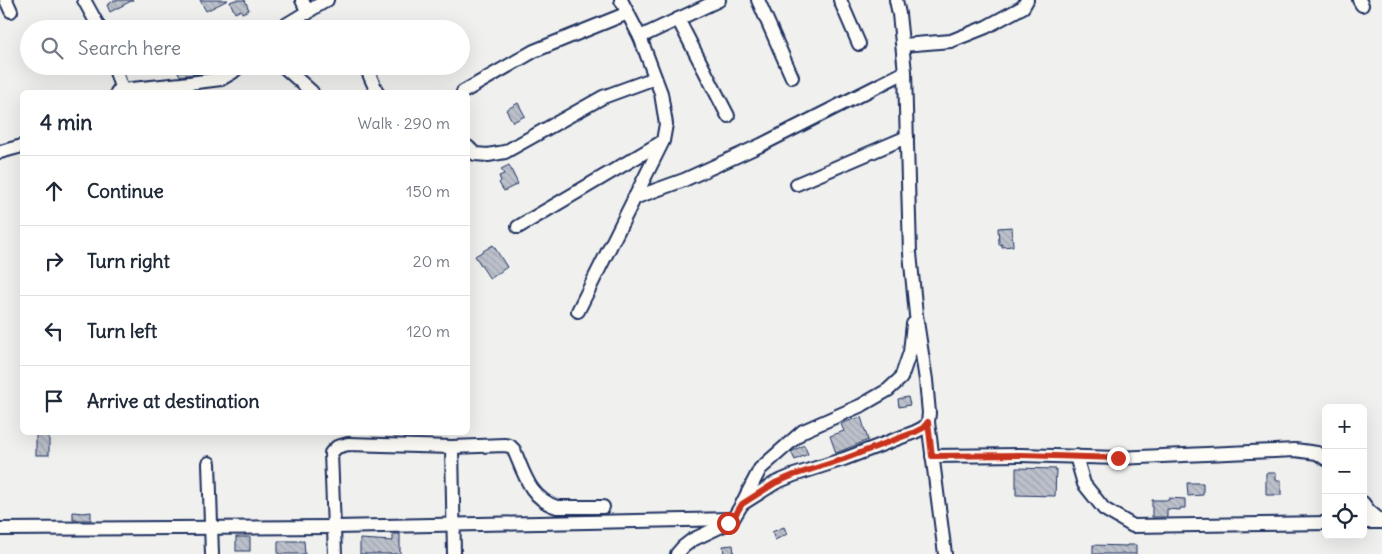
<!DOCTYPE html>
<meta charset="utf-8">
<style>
:root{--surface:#fff;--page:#f6f6f7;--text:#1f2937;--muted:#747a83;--line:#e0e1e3}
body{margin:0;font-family:Delius,sans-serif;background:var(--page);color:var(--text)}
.controls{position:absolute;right:15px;bottom:15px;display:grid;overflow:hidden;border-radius:8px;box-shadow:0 5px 20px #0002}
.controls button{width:45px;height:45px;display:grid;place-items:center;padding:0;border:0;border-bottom:1px solid var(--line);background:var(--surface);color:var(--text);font:25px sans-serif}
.stop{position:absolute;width:15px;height:15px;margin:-11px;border:4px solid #c8321e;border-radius:50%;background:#fff}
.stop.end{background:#c8321e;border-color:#fff;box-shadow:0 1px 5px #0008}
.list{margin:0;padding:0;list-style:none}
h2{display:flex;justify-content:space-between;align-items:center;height:65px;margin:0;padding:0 20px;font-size:21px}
h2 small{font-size:16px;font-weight:400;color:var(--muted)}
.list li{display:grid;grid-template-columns:32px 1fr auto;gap:15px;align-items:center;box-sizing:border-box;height:70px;padding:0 20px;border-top:1px solid var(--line)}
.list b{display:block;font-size:19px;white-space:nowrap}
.list em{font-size:16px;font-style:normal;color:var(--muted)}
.icon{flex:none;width:28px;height:28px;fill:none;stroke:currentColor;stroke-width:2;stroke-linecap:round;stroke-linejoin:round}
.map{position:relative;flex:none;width:1382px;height:554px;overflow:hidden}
.search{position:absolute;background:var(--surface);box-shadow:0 5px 20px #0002;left:20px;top:20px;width:450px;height:55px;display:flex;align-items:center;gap:12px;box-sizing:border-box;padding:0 18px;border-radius:28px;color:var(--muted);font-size:19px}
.panel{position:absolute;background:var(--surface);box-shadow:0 5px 20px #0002;left:20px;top:90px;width:450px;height:345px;border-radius:8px}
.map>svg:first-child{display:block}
</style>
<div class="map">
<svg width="1382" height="554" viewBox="0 0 1382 554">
<defs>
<pattern id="building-back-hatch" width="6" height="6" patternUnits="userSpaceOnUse" patternTransform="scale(1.25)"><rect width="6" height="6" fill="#bbc0ca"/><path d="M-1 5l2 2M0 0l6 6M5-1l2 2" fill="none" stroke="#a0a5b0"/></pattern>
</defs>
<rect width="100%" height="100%" fill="#f0f0ee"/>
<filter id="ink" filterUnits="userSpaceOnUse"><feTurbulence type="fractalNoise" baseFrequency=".02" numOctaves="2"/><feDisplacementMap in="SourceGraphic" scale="10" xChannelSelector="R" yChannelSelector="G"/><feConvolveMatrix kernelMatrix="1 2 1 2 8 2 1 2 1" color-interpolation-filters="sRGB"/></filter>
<g filter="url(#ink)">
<g fill="url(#building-back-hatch)" stroke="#1b2f5e">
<path d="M 115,0 L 133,0 L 110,12 L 107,5 Z"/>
<path d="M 200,0 L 228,0 L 206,11 Z"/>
<path d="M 235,0 L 245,0 L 249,10 L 242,13 L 241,10 L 235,13 L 230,2 Z"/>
<path d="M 187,66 L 209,66 L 202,70 L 204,73 L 180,76 L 178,72 L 188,67 Z"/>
<path d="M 518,103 L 525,116 L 513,122 L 506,110 Z"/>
<path d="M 509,165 L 518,184 L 504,191 L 499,183 L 501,181 L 499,176 L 504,174 L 501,169 Z"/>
<path d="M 1012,227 L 1013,246 L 1002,247 L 1002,244 L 999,245 L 999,242 L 998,228 Z"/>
<path d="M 493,245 L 507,267 L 490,279 L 475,256 Z"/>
<path d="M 908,397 L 910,405 L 899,407 L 898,399 Z"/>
<path d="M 861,417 L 868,440 L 836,453 L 830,436 L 844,431 L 841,424 L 845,422 Z"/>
<rect x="36" y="432" width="13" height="23"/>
<path d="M 804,445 L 808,454 L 795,460 L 791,452 Z"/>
<path d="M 1016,468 L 1056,469 L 1055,496 L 1016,495 Z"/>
<path d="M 1266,473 L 1276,473 L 1276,480 L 1281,480 L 1281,495 L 1266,495 Z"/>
<path d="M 1187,483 L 1203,483 L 1203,495 L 1188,496 Z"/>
<path d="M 1169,498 L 1185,499 L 1185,508 L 1180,508 L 1180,510 L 1167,509 L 1167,517 L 1152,517 L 1152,500 L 1169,500 Z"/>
<path d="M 73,512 L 83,513 L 91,512 L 91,520 L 73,520 Z"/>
<path d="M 784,527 L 787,534 L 775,540 L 772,532 Z"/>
<path d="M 393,534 L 400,534 L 400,554 L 360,554 L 360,539 L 393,541 Z"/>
<rect x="236" y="537" width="14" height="14"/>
<path d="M 278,541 L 304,541 L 305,554 L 278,554 Z"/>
<path d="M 733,545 L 734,554 L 724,554 L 723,546 Z"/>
<path d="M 1093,545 L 1127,546 L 1127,545 L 1136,545 L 1136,554 L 1093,554 Z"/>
</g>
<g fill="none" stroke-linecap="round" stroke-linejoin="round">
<g stroke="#1b2f5e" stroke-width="16">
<g id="minor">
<path d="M 6,0 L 11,11"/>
<path d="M 84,0 L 100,29"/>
<path d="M 302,0 L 308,13"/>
<path d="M 758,0 L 792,77"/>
<path d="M 840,0 L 859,44"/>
<path d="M 1359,0 L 1362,5"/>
<path d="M 678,19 L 728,116"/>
<path d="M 279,29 L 327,0"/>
<path d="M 640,37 L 719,0"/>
<path d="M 903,45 L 951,41 L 986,27 L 1023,7 L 1027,0"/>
<path d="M 114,66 L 122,90"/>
<path d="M 283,66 L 312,92"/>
<path d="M 369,74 L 377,92"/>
<path d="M 117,92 L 122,90 L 181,84 L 221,79 L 233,72 L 240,66"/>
<path d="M 463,92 L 534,51 L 628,13"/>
<path d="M 468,147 L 475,154 L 488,155 L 505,152 L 603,97 L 655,78"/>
<path d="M 0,152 L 22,146"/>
<path d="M 797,184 L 907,137"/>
<path d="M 634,198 L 684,180 L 761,145 L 905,72"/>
<path d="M 518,227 L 662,142"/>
<path d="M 578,311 L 663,141 L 666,124 L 661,93 L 640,37 L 621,0"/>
<path d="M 928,422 L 945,554"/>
<path d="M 452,447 L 454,554"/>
<path d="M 932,456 L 1021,455 L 1118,458 L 1295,450 L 1317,453 L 1326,459"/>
<path d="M 1076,456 L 1084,484 L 1104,509 L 1133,526 L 1326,523"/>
<path d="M 209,463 L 212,554"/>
<path d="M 743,502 L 760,469 L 803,431 L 862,405 L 888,390 L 901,378 L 910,352 L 913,324"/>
<path d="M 1363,503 L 1368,510 L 1382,522"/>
<path d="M 1363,522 L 1382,522"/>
<path d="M 0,529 L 335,527 L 733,519"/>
<path d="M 335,554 L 331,453 L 337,447 L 348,444 L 452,447 L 505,445 L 510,446 L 514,450 C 524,473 530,499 557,507 L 603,507"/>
<path d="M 677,554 L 683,547 L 692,540 L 728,523 L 733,519 L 742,504 L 775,483 L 794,475 L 844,459 L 915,432 L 923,428 L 926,425 L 928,422 L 929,413 L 926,380 L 916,315 L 910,253 L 905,72 L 899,14 L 896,0"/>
</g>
</g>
<use href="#minor" stroke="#fdfcf7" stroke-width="12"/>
</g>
</g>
<g fill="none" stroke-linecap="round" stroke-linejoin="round" filter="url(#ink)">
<path stroke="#c8321e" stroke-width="6" d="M 728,523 L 733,519 L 742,504 L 775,483 L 794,475 L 844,459 L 915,432 L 923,428 L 928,422 L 932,456 L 1021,455 L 1118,458"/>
</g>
</svg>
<div class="controls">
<button>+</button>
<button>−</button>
<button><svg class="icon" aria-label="locate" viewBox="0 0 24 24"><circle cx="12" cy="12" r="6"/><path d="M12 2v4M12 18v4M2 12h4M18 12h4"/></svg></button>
</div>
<div class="stop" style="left:728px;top:523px"></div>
<div class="stop end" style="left:1118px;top:458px"></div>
<div class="search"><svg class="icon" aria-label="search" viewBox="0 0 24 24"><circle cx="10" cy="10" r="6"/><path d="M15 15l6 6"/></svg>Search here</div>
<section class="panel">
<h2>4 min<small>Walk · 290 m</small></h2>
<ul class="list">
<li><svg class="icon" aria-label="ahead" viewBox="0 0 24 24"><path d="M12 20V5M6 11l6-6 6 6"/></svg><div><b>Continue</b></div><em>150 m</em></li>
<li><svg class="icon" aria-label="right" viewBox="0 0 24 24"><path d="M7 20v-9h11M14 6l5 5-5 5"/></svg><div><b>Turn right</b></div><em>20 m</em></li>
<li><svg class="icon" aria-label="left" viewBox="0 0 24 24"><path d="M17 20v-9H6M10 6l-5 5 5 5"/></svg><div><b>Turn left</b></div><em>120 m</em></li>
<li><svg class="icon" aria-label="arrive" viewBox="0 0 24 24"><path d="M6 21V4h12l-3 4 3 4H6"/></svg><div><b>Arrive at destination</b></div></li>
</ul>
</section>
</div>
